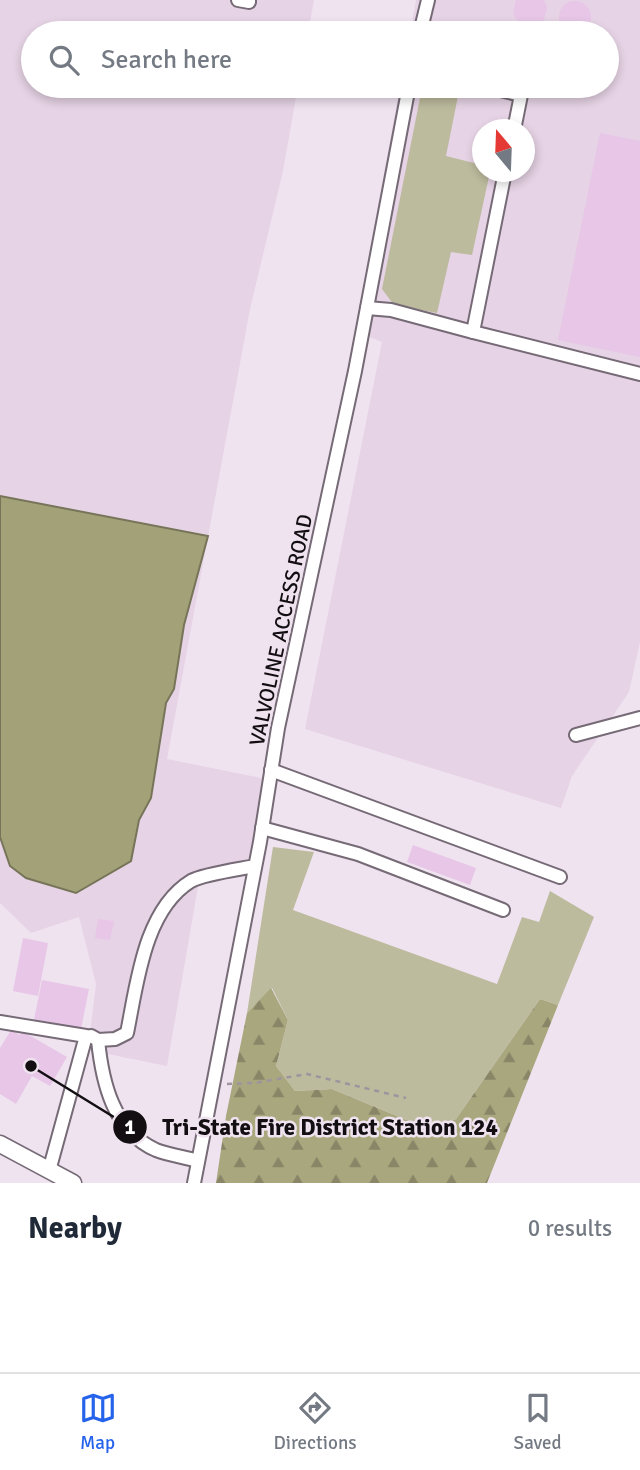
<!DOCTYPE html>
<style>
:root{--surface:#fff;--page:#f6f6f7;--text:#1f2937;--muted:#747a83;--line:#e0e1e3;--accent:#2563eb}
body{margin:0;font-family:Signika,sans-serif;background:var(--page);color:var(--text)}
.compass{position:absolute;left:472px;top:119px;width:63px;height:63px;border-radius:50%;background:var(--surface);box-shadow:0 4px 10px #0003;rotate:341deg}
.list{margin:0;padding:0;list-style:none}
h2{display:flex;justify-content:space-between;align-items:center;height:91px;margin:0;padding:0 28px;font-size:30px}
h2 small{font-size:23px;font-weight:400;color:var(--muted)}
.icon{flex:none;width:38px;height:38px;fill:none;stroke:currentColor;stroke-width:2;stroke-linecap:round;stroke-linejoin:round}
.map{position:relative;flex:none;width:640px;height:1183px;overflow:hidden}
.search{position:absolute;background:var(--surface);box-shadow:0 4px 10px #0003;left:21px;right:21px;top:21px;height:77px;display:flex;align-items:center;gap:18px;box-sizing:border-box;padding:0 24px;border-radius:38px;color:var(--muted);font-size:26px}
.sheet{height:189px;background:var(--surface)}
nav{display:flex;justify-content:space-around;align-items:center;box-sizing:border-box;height:98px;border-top:2px solid var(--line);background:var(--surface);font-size:19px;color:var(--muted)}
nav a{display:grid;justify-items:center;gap:4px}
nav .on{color:var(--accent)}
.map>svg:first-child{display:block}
</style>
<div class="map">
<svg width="640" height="1183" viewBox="0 0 640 1183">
<defs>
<pattern id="forest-firs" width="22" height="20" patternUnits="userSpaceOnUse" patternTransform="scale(1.75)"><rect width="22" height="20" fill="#a9a77e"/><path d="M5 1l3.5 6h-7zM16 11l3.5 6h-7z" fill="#888666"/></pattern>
</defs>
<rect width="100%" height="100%" fill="#f0e3f0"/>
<g fill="#e6d3e5" fill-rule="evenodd">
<path d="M 0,0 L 314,0 L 308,33 L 33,33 L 33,86 L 298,86 L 283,171 L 250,309 L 167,759 L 266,779 L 252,857 L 200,875 L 167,1066 L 88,1050 L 96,984 L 79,917 L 31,933 L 0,903 Z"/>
<path d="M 416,0 L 640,0 L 640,642 L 629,692 L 572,776 L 561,808 L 305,729 L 382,342 L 355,331 L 400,86 L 607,86 L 607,33 L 410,33 ZM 482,130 L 524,130 L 524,172 L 482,172 Z"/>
</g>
<g fill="#bcbb9e">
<path d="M 434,86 L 460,86 L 446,156 L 482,165 L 482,172 L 490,172 L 472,255 L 451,252 L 437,313 L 394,305 L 382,289 L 421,93 Z"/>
<path d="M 273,847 L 314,852 L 293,910 L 497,984 L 522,917 L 539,922 L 550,891 L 594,917 L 558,1005 L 540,999 L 456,1119 L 428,1129 L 332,1089 L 295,1091 L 276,1066 L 288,1020 L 272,988 L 247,1013 Z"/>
</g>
<path fill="url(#forest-firs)" d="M 271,988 L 288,1020 L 276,1066 L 295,1091 L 332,1089 L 428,1129 L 456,1119 L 540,999 L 558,1005 L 487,1183 L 216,1183 L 226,1116 L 247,1013 Z"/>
<path fill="#a2a178" stroke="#777559" stroke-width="2" d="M 0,496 L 208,536 L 184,625 L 174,689 L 166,703 L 151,798 L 139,820 L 131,861 L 76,893 L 26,878 L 10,866 L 0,837 Z"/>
<g fill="#e7c6e7">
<path d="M 516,0 L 544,0 L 547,8 L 544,20 L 533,27 L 521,25 L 513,14 Z"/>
<circle cx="575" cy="17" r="16"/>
<path d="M 600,133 L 640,141 L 640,357 L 558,340 Z"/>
<path d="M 413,845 L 476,868 L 470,885 L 407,862 Z"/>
<path d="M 98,919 L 114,921 L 110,940 L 95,938 Z"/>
<path d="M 23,938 L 48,943 L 38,996 L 13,991 Z"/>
<path d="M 42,980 L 89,989 L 81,1029 L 34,1020 Z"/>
<path d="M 11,1030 L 20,1035 L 22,1031 L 67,1057 L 50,1086 L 32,1076 L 16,1104 L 0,1094 L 0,1048 Z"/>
</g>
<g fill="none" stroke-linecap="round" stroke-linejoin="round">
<g stroke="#756a75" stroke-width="16">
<g id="minor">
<path d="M 238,0 L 249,2 L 249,0"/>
<path d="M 420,33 L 428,0"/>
<path d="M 483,86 L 521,95 L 514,130"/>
<path d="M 505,172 L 473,332 L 640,374"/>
<path d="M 367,308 L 391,310 L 473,332"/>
<path d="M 576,735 L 640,718"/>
<path d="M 271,770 L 560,877"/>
<path d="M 262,828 L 358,854 L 503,910"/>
<path d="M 0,1022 L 86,1036 L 49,1171"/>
<path d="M 91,1036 L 98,1040 C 102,1081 113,1131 156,1150 C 169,1155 184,1157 198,1161"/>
<path d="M 98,1040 L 115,1039 L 127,1033 C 137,984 144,910 191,881 C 203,874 240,869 255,866"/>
<path d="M 194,1183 L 260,842 L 278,728 L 355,371 L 409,86"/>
</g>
</g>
<g stroke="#756a75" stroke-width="19">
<path id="major" d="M 0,1144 L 73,1183"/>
</g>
<path stroke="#9e949e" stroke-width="2.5" stroke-dasharray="5 5" stroke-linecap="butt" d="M 227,1084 L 254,1083 L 307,1074 L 406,1098"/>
<use href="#minor" stroke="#fff" stroke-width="12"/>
<use href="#major" stroke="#fff" stroke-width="16"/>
</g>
<g text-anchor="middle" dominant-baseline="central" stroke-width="5" stroke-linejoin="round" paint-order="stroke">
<g font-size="21" fill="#120e12" stroke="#f0e3f0">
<text transform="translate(281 630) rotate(-78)">VALVOLINE ACCESS ROAD</text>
</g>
</g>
<path fill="none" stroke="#120e12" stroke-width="2.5" d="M31 1066L130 1127"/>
<g fill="#120e12" stroke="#f0e3f0" stroke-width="2.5">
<circle cx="31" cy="1066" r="7"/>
<circle cx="130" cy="1127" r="18"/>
</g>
<g font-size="21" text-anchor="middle" font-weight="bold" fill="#fff">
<text x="130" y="1134">1</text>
</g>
<g font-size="23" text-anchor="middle" font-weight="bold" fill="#120e12" stroke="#f0e3f0" stroke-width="5" stroke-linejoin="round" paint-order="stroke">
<text x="330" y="1135">Tri-State Fire District Station 124</text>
</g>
</svg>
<svg class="compass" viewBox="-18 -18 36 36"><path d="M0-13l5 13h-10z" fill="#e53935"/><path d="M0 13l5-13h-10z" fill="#747a83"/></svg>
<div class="search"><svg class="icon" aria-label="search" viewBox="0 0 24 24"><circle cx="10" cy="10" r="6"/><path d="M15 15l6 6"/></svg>Search here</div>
</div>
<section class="sheet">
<h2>Nearby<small>0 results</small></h2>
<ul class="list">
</ul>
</section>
<nav>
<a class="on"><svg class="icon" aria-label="map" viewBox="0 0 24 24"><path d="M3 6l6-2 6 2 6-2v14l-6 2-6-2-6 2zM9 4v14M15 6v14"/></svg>Map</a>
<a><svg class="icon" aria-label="directions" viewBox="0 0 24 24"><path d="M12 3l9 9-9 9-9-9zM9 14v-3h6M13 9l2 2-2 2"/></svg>Directions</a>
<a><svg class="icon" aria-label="saved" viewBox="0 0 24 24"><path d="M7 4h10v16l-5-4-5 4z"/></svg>Saved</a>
</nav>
